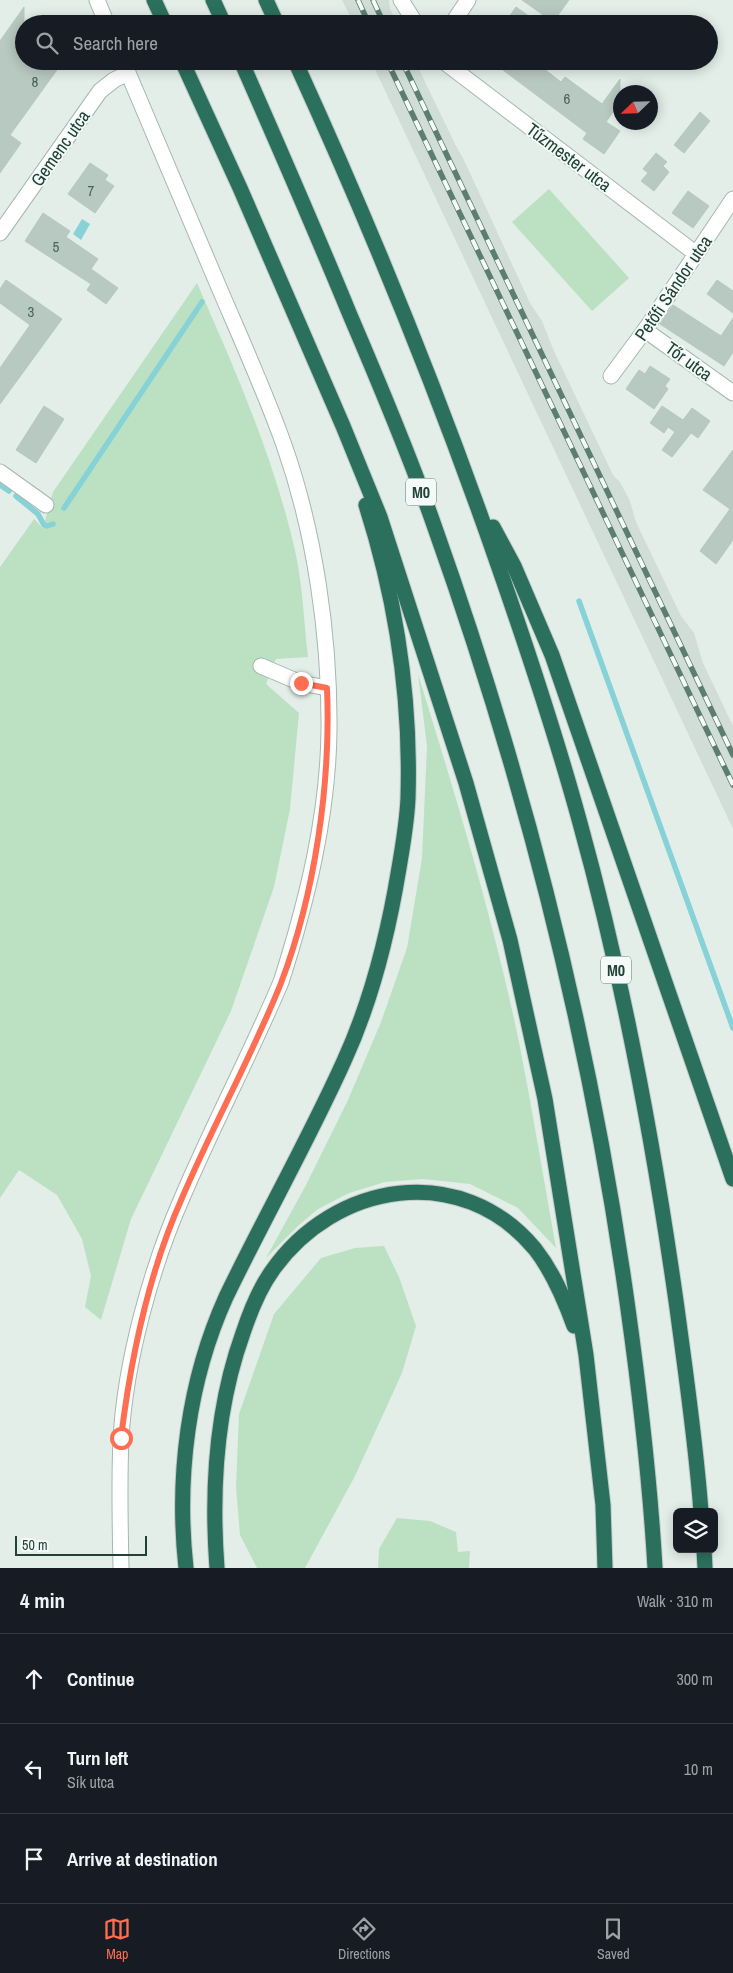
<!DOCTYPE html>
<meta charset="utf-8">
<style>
:root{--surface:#171b24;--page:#20242c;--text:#f1f3f6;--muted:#9ea1a6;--line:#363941;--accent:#fd6e52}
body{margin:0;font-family:"Archivo Narrow",sans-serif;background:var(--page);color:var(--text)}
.controls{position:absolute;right:15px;bottom:15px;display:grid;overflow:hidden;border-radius:8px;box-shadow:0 2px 12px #0003}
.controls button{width:45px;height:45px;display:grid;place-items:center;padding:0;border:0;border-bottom:1px solid var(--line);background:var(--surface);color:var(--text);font:25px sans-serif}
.compass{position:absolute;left:613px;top:85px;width:45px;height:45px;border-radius:50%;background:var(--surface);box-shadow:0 2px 12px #0003;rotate:247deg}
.scale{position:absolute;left:15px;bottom:12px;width:132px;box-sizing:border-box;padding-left:5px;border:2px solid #214236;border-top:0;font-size:14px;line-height:18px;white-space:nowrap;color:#214236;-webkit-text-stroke:4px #f4faf7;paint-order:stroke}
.stop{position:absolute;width:15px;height:15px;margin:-11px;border:4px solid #fd6e52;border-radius:50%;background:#fff}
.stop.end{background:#fd6e52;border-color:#fff;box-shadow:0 1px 5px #0008}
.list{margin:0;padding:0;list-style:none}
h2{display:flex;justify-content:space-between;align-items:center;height:65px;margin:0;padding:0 20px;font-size:21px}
h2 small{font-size:16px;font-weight:400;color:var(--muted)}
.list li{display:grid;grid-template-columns:32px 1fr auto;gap:15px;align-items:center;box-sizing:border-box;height:90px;padding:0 20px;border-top:1px solid var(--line)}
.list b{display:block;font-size:19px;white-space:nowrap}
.list p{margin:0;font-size:16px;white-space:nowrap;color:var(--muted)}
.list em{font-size:16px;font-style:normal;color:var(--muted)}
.icon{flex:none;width:28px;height:28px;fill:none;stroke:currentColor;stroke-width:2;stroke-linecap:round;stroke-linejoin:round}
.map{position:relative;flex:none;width:733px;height:1568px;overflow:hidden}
.search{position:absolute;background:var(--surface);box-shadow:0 2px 12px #0003;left:15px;right:15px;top:15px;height:55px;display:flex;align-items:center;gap:12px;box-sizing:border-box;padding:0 18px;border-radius:28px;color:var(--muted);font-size:19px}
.sheet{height:335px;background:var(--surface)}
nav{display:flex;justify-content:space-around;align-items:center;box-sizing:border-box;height:70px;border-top:1px solid var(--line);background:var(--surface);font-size:14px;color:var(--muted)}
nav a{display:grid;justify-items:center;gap:2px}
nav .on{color:var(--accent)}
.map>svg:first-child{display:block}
</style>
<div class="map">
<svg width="733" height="1568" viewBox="0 0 733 1568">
<rect width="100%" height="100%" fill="#e3eee8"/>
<g fill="#d1ded7">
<path d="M 342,0 L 389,0 L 390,9 L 397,24 L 354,24 Z"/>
<path d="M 371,61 L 415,61 L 457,148 L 463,158 L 530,303 L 542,321 L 554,351 L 613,475 L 620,482 L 630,501 L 636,522 L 681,616 L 694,633 L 703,663 L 733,726 L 733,829 Z"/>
</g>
<g fill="#bbe1c2">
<path d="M 549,189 L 629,278 L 592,311 L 512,222 Z"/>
<path d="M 197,283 C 236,372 275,460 296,555 C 303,588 304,624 308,657 L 276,659 L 266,684 L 299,713 L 290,809 L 274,887 L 231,1011 L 131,1219 L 101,1320 L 85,1307 L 91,1276 L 82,1239 L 57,1195 L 19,1170 L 0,1198 L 0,567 L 34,519 L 43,528 L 53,492 Z"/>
<path d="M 418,674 C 456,797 494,921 520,1047 C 533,1114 544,1181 556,1248 L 518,1208 L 470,1184 L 423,1179 L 385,1182 L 349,1193 L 318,1209 L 299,1225 L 266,1258 L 306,1185 L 348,1100 L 381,1022 L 407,948 L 422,858 L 427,746 Z"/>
<path d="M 384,1246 L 399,1277 L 416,1326 L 402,1373 L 355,1476 L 305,1568 L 257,1568 L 240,1535 L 236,1488 L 239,1414 L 274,1314 L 321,1258 L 355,1248 Z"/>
<path d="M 397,1518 L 430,1521 L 456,1532 L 458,1552 L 470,1551 L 469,1568 L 378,1568 L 379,1549 Z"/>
</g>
<path fill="#87d2d7" d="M 82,219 L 90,224 L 81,240 L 73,234 Z"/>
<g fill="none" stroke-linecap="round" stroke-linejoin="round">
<g stroke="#87d2d7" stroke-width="5.5">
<path d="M 0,485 L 9,491"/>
<path d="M 16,496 L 38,514 L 44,525 L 47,526 L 53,524"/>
<path d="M 64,508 L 202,302"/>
<path d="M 579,601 L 733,1028"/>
</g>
</g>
<g fill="#b8c9c1" stroke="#b5c9bf">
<path d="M 522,0 L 569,0 L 553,22 Z"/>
<path d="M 24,7 L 24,61 L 51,61 L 59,67 L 10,135 L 21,143 L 0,173 L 0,41 Z"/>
<path d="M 516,7 L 540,24 L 504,24 Z"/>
<path d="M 491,61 L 534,61 L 561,82 L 565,77 L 602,104 L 620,79 L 620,102 L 606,122 L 620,131 L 604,154 L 583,139 L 587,133 Z"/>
<path d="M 700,112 L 710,121 L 684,153 L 674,145 Z"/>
<path d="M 656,153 L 667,162 L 663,166 L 669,172 L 654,191 L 641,181 L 648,173 L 643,169 Z"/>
<path d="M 90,163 L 108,175 L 105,180 L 114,186 L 95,213 L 68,194 Z"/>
<path d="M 688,191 L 709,206 L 693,228 L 672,213 Z"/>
<path d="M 43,213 L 70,231 L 66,237 L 98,259 L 91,269 L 118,288 L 106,304 L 87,290 L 91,284 L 25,241 Z"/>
<path d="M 6,280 L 62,319 L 0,404 L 0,368 L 30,325 L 0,303 L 0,289 Z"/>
<path d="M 717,280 L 733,291 L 733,313 L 707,294 Z"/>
<path d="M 673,305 L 721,336 L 733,318 L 733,352 L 724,366 L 660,324 Z"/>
<path d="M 650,366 L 670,379 L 665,386 L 668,389 L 654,409 L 626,389 L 639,370 L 645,374 Z"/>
<path d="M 44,406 L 64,419 L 36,463 L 16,450 Z"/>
<path d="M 662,406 L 683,420 L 692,408 L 710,421 L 698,438 L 691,433 L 672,457 L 662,450 L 675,432 L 668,427 L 664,433 L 650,423 Z"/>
<path d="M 733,450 L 733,540 L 716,564 L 700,551 L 730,509 L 703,490 Z"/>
</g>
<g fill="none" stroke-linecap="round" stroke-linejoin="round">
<g stroke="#a5b7af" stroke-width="17">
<g id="minor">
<path d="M 97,0 L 107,24"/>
<path d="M 401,0 L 416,24"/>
<path d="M 452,24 L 468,0"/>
<path d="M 443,61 L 695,253"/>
<path d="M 0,233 L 100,91 L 114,80 L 128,73"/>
<path d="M 645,330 L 733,393"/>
<path d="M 611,376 L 645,330 L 733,199"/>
<path d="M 0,472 L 46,505"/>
<path d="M 261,666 L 301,683 L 327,688"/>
<path d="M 121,1568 C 120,1525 119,1482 121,1439 C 125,1363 151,1268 182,1198 C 213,1125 250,1055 281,982 C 307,901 328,816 329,731 C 330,637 315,533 284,445 C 263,386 236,328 212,271 C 182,201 152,131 123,61"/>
</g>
</g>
<g stroke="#c1cac7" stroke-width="17">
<g id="highway">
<path d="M 154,0 L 165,24"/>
<path d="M 213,0 L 224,24"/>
<path d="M 266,0 L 277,24"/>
<path d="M 182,61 L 240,188 L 343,426 L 380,517 L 466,783 L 510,940 L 545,1099 L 586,1355 L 603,1505 L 605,1568"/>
<path d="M 241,61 C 278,145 315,230 350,315 C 380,385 410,456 435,528 C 525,781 591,1042 628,1309 C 640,1395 650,1481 655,1568"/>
<path d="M 295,61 C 370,225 438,392 497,562 C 527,648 556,735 580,823 C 624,982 654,1145 677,1308 C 686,1376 696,1443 701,1512"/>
<path d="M 493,527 L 514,566 L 552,655 L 733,1179"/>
<path d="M 704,1549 L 705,1568"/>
<path d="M 186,1568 C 176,1477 188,1381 226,1297 C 264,1218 308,1141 344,1061 C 372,1000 388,935 399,868 C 403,845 407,821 408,798 C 411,698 396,599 366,505"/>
<path d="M 217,1568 C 211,1488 216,1408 243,1333 C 250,1312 259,1289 272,1271 C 334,1182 461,1160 535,1249 C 553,1272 564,1298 574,1326"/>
</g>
</g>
<use href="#minor" stroke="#fff" stroke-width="15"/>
<use href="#highway" stroke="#2a705c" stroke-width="15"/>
<g stroke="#5c7d71" stroke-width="5.5">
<g id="rail">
<path d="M 358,0 L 369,24"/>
<path d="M 373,0 L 384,24"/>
<path d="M 387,61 L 733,785"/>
<path d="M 402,61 L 733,755"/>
</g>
</g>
<use href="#rail" stroke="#f4faf7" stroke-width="4" stroke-dasharray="11" stroke-linecap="butt"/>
</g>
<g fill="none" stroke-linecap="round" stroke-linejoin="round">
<path stroke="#fd6e52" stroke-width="6" d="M 121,1438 C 131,1356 148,1274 182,1198 C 213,1125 252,1056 281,983 C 315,894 331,783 327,688 L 301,683"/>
</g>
<g text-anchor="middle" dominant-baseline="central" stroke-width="4" stroke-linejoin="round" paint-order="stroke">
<g font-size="15" fill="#476459">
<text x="35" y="81">8</text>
<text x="567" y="98">6</text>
<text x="91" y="190">7</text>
<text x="56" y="246">5</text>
<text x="31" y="311">3</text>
</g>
<g fill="#f4faf7" stroke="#607970" stroke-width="1">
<rect x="406" y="478.5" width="30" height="27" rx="4"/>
<rect x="601" y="956.5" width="30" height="27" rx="4"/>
</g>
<g font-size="16" font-weight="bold" fill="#214236">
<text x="421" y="492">M0</text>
<text x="616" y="970">M0</text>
</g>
<g font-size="18" fill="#214236" stroke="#f4faf7">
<text transform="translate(60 148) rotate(-55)">Gemenc utca</text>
<text transform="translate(569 157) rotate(37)">Tűzmester utca</text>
<text transform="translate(673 288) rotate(-56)">Petőfi Sándor utca</text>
<text transform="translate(689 361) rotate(36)">Tőr utca</text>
</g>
</g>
</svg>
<div class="controls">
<button><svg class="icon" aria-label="layers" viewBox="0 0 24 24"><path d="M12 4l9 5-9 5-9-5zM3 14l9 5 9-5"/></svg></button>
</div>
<svg class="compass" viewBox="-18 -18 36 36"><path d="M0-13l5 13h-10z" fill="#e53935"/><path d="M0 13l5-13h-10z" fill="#9ea1a6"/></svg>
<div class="scale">50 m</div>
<div class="stop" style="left:121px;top:1438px"></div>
<div class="stop end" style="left:301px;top:683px"></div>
<div class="search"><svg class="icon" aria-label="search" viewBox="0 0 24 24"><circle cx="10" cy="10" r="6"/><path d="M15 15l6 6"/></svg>Search here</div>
</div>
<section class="sheet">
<h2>4 min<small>Walk · 310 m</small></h2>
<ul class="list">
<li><svg class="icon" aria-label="ahead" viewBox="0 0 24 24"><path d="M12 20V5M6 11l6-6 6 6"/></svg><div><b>Continue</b></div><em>300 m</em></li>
<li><svg class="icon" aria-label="left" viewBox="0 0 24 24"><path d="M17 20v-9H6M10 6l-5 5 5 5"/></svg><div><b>Turn left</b><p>Sík utca</p></div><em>10 m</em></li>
<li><svg class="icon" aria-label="arrive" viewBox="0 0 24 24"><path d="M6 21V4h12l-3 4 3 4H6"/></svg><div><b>Arrive at destination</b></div></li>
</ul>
</section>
<nav>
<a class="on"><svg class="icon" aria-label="map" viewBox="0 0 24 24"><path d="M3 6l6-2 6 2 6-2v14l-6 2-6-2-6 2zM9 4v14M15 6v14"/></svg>Map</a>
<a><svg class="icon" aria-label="directions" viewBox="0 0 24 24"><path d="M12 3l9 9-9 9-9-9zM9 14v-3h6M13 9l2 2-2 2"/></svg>Directions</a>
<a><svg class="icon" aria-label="saved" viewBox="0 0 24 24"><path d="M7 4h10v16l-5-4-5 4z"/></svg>Saved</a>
</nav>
